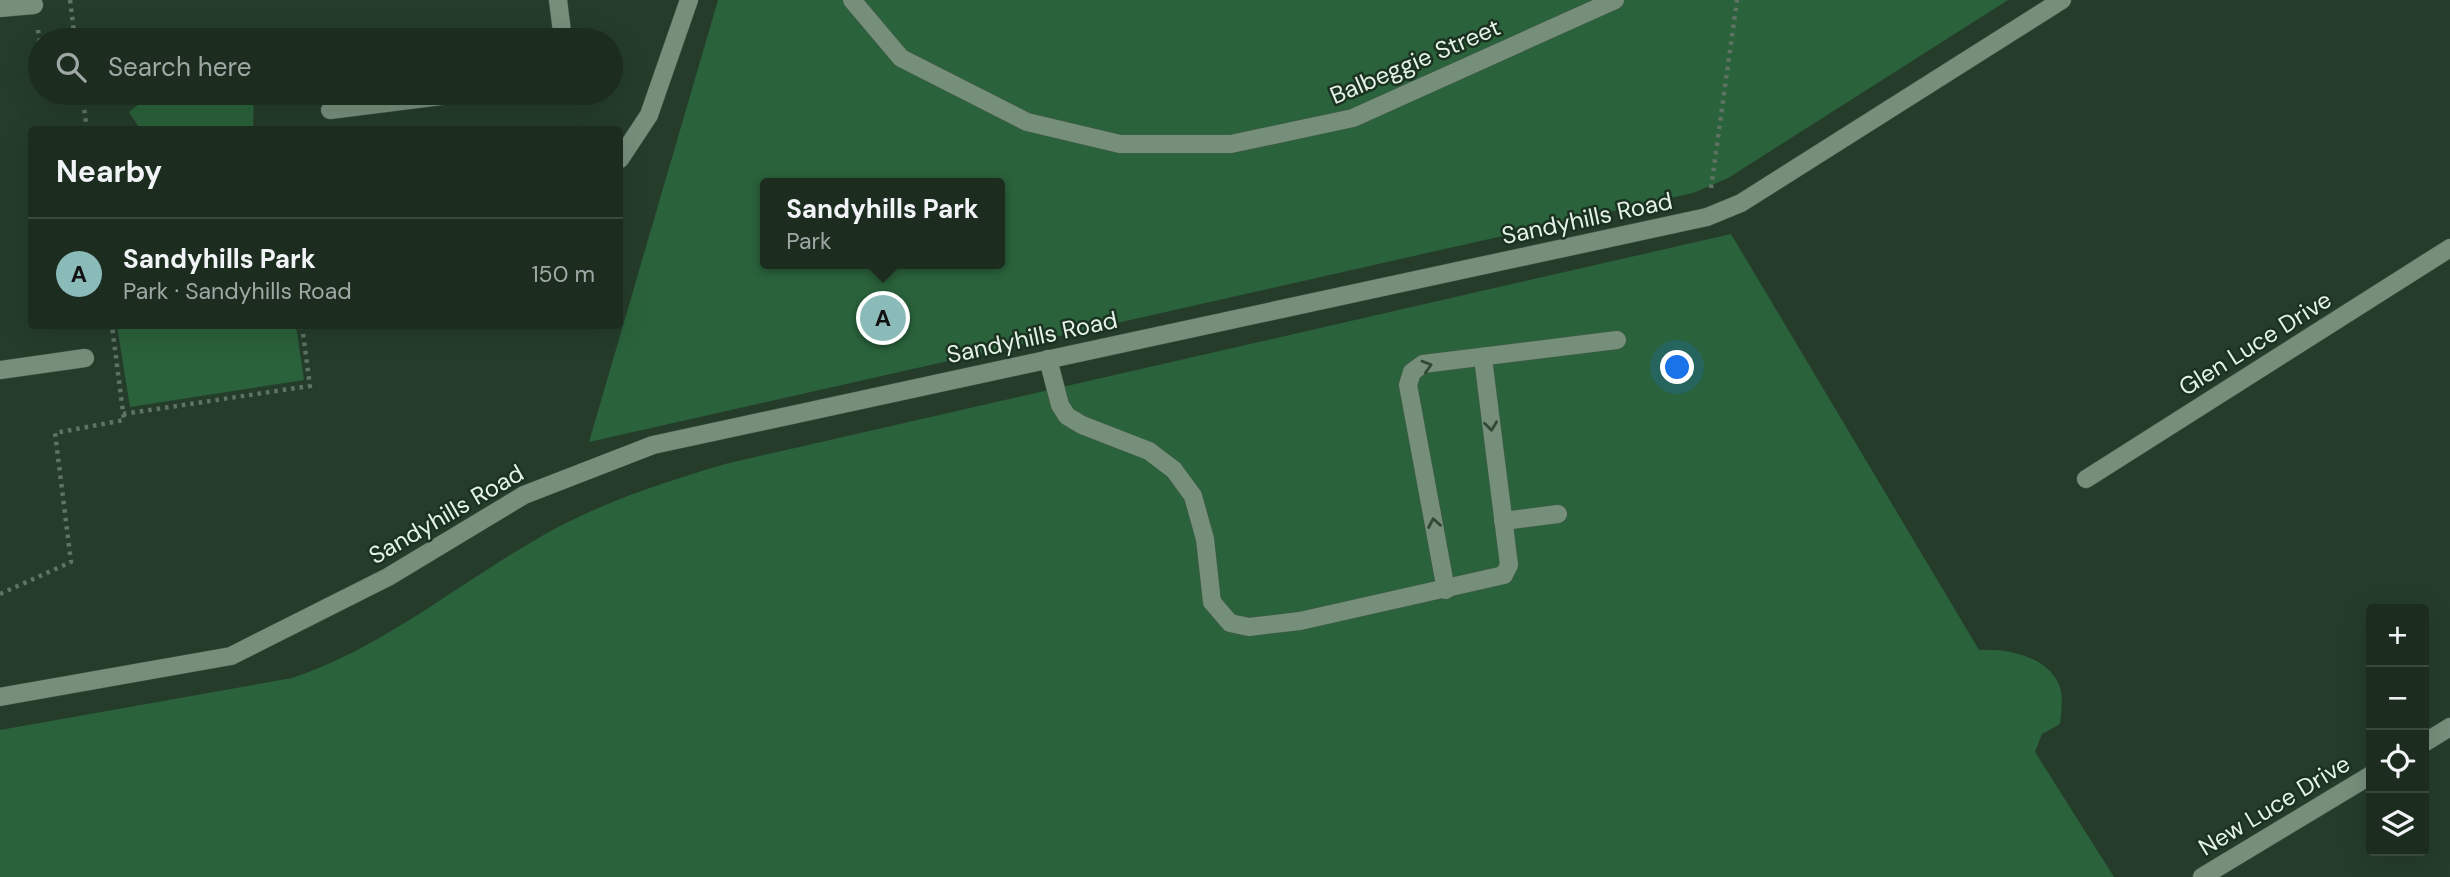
<!DOCTYPE html>
<meta charset="utf-8">
<style>
:root{--surface:#1c2d20;--page:#253529;--text:#f1f3f6;--muted:#a0a8a5;--line:#3a493e;--accent:#8bbbb9}
body{margin:0;font-family:"DM Sans",sans-serif;background:var(--page);color:var(--text)}
.controls{position:absolute;right:21px;bottom:21px;display:grid;overflow:hidden;border-radius:7px;box-shadow:0 7px 28px #0002}
.controls button{width:63px;height:63px;display:grid;place-items:center;padding:0;border:0;border-bottom:2px solid var(--line);background:var(--surface);color:var(--text);font:35px sans-serif}
.you{position:absolute;left:1678px;top:368px;width:24px;height:24px;margin:-18px;border:5px solid #fff;border-radius:50%;background:#1a73e8;box-shadow:0 0 0 10px #1a73e833}
.badge{display:grid;place-items:center;width:46px;height:46px;border-radius:50%;background:var(--accent);color:#111;font-size:23px;font-weight:700}
.pin{position:absolute;translate:-50% -50%;border:4px solid #fff;box-shadow:0 2px 7px #0006}
.popup{position:absolute;left:760px;top:178px;width:245px;height:91px;box-sizing:border-box;display:grid;place-content:center;border-radius:7px;background:var(--surface);filter:drop-shadow(0 2px 5px #0005);font-size:23px;white-space:nowrap;color:var(--muted)}
.popup b{font-size:26px;color:var(--text)}
.popup::after{content:'';position:absolute;left:50%;top:100%;margin-left:-14px;border:14px solid transparent;border-top-color:var(--surface)}
.list{margin:0;padding:0;list-style:none}
h2{display:flex;justify-content:space-between;align-items:center;height:91px;margin:0;padding:0 28px;font-size:30px}
h2 small{font-size:23px;font-weight:400;color:var(--muted)}
.list li{display:grid;grid-template-columns:46px 1fr auto;gap:21px;align-items:center;box-sizing:border-box;height:112px;padding:0 28px;border-top:2px solid var(--line)}
.list b{display:block;font-size:26px;white-space:nowrap}
.list p{margin:0;font-size:23px;white-space:nowrap;color:var(--muted)}
.list em{font-size:23px;font-style:normal;color:var(--muted)}
.icon{flex:none;width:38px;height:38px;fill:none;stroke:currentColor;stroke-width:2;stroke-linecap:round;stroke-linejoin:round}
.map{position:relative;flex:none;width:2450px;height:877px;overflow:hidden}
.search{position:absolute;background:var(--surface);box-shadow:0 7px 28px #0002;left:28px;top:28px;width:595px;height:77px;display:flex;align-items:center;gap:18px;box-sizing:border-box;padding:0 24px;border-radius:38px;color:var(--muted);font-size:26px}
.panel{position:absolute;background:var(--surface);box-shadow:0 7px 28px #0002;left:28px;top:126px;width:595px;height:203px;border-radius:7px}
.map>svg:first-child{display:block}
</style>
<div class="map">
<svg width="2450" height="877" viewBox="0 0 2450 877">
<rect width="100%" height="100%" fill="#253c2b"/>
<g fill="#2a623b" fill-rule="evenodd">
<path d="M 718,0 L 2008,0 L 1728,178 L 1693,193 L 589,442 ZM 766,183 L 1000,183 L 1000,264 L 766,264 Z"/>
<path d="M 153,93 L 254,93 L 253,129 L 140,129 L 129,112 Z"/>
<path d="M 1731,234 L 1979,650 C 2008,648 2053,657 2061,691 C 2063,701 2061,713 2060,724 L 2042,734 L 2035,752 L 2114,877 L 0,877 L 0,730 L 292,678 C 383,648 459,583 542,536 C 599,503 662,483 725,464 Z"/>
<path d="M 117,326 L 296,326 L 304,380 L 130,407 Z"/>
</g>
<g fill="none" stroke-linecap="round" stroke-linejoin="round">
<g stroke="#45594a" stroke-width="19">
<g id="lane">
<path d="M 558,0 L 563,40"/>
<path d="M 0,8 L 34,5"/>
<path d="M 330,110 L 465,93"/>
<path d="M 620,159 L 649,115 L 689,0"/>
<path d="M 1048,359 L 1060,405 L 1067,416 L 1082,425 L 1149,451 L 1174,470 L 1193,496 L 1205,539 L 1212,602 L 1230,623 L 1249,627 L 1300,621 L 1504,575 L 1509,565 L 1483,358"/>
<path d="M 0,370 L 85,358"/>
<path d="M 1503,521 L 1558,514"/>
<path d="M 1446,590 L 1408,385 L 1412,372 L 1423,364 L 1617,340"/>
</g>
</g>
<g stroke="#45594a" stroke-width="19">
<g id="street">
<path d="M 852,0 L 901,58 L 1027,122 L 1120,144 L 1231,144 L 1353,118 L 1615,0"/>
<path d="M 2086,479 L 2450,248"/>
<path d="M 0,697 L 231,656 L 388,577 L 524,495 L 653,445 L 1707,217 L 1741,203 L 2062,0"/>
<path d="M 2424,743 L 2450,727"/>
<path d="M 2202,877 L 2371,775"/>
</g>
</g>
<g stroke="#5f7364" stroke-width="4.5" stroke-dasharray="3.5 5" stroke-linecap="butt">
<path d="M 70,0 L 75,40"/>
<path d="M 38,30 L 40,42"/>
<path d="M 239,40 L 297,33 L 298,40"/>
<path d="M 289,40 L 296,33"/>
<path d="M 82,93 L 87,130"/>
<path d="M 1711,188 L 1737,0"/>
<path d="M 123,414 L 310,386 L 302,326"/>
<path d="M 0,594 L 71,562 L 55,433 L 124,420 L 112,326"/>
</g>
<use href="#lane" stroke="#768f7b" stroke-width="18"/>
<use href="#street" stroke="#768f7b" stroke-width="18"/>
</g>
<defs><path id="oneway-chevron" d="M-2-3.5L2.5 0L-2 3.5" fill="none" stroke-width="1.6" stroke-linecap="round" stroke-linejoin="round" transform="scale(1.75)"/></defs>
<g stroke="#324938">
<use href="#oneway-chevron" transform="translate(1427 366) rotate(-16)"/>
<use href="#oneway-chevron" transform="translate(1491 426) rotate(83)"/>
<use href="#oneway-chevron" transform="translate(1434 523) rotate(-100)"/>
</g>
<g text-anchor="middle" dominant-baseline="central" stroke-width="5" stroke-linejoin="round" paint-order="stroke">
<g font-size="24" fill="#e4f2e7" stroke="#1b3221">
<text transform="translate(1415 61) rotate(-23)">Balbeggie Street</text>
<text transform="translate(1587 218) rotate(-12)">Sandyhills Road</text>
<text transform="translate(1032 337) rotate(-12)">Sandyhills Road</text>
<text transform="translate(2255 343) rotate(-32)">Glen Luce Drive</text>
<text transform="translate(446 514) rotate(-30)">Sandyhills Road</text>
<text transform="translate(2274 805) rotate(-31)">New Luce Drive</text>
</g>
</g>
</svg>
<div class="controls">
<button>+</button>
<button>−</button>
<button><svg class="icon" aria-label="locate" viewBox="0 0 24 24"><circle cx="12" cy="12" r="6"/><path d="M12 2v4M12 18v4M2 12h4M18 12h4"/></svg></button>
<button><svg class="icon" aria-label="layers" viewBox="0 0 24 24"><path d="M12 4l9 5-9 5-9-5zM3 14l9 5 9-5"/></svg></button>
</div>
<div class="you"></div>
<div class="pin badge" style="left:883px;top:318px">A</div>
<div class="popup"><b>Sandyhills Park</b>Park</div>
<div class="search"><svg class="icon" aria-label="search" viewBox="0 0 24 24"><circle cx="10" cy="10" r="6"/><path d="M15 15l6 6"/></svg>Search here</div>
<section class="panel">
<h2>Nearby<small></small></h2>
<ul class="list">
<li><span class="badge">A</span><div><b>Sandyhills Park</b><p>Park · Sandyhills Road</p></div><em>150 m</em></li>
</ul>
</section>
</div>
